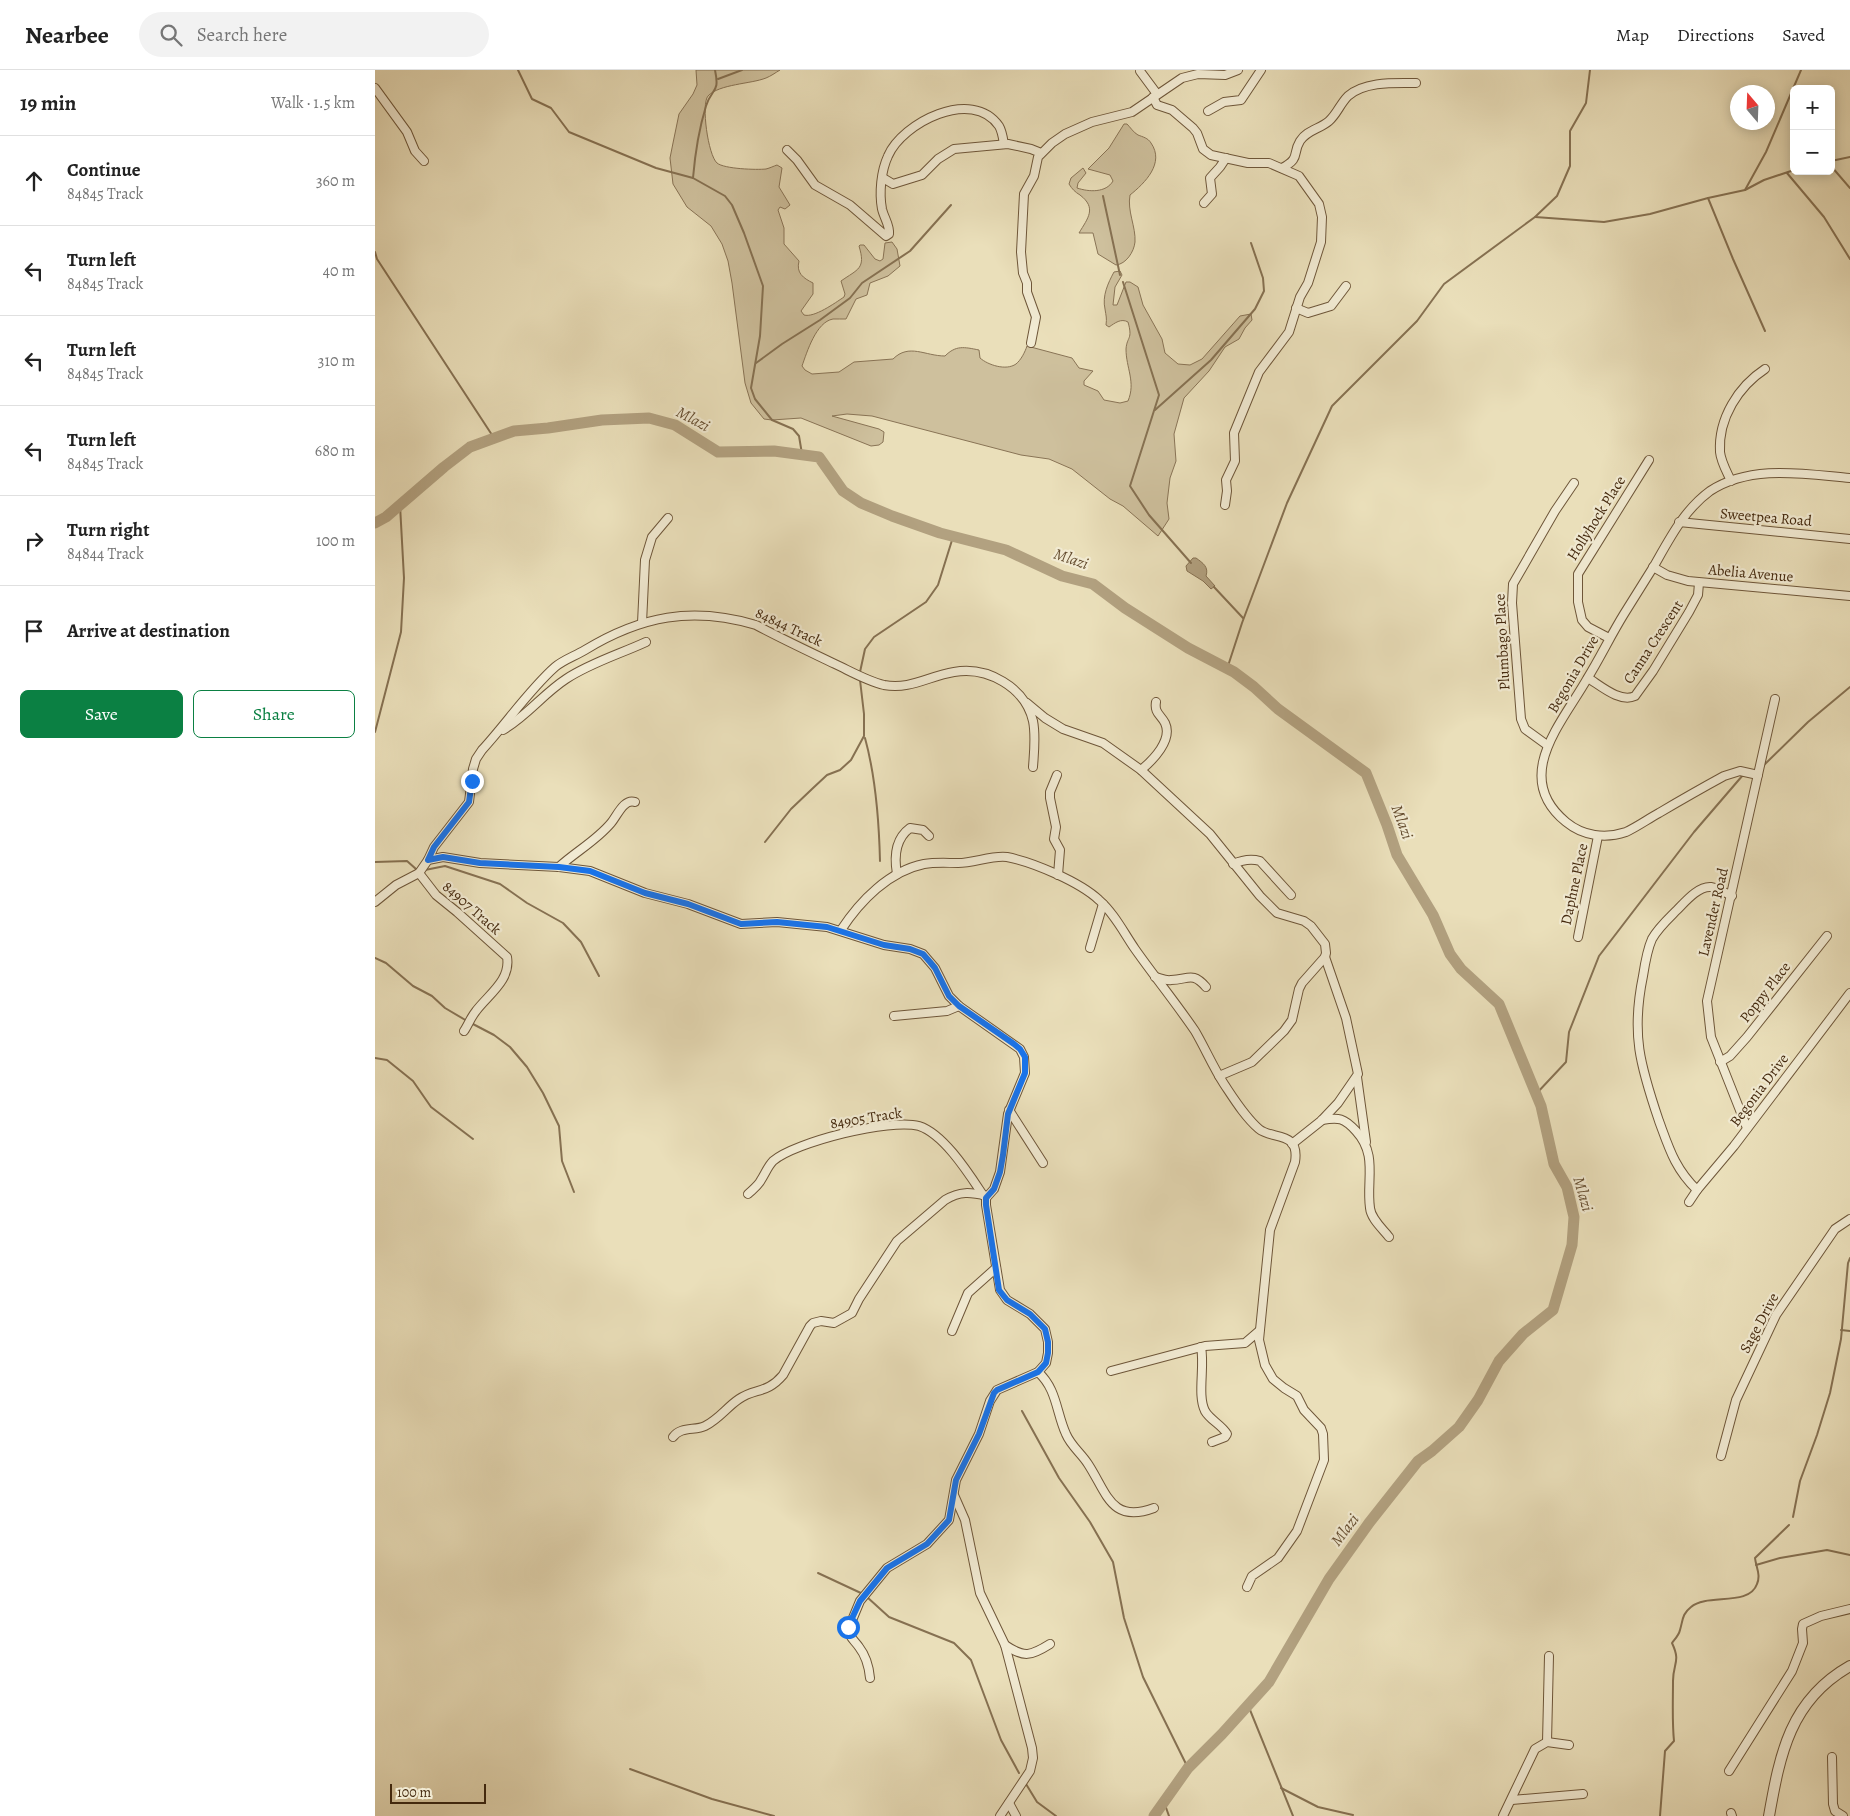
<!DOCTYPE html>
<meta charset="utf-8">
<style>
:root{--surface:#fff;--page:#f2f2f2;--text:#222;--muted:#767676;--line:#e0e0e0;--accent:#0b8043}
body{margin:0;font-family:Alegreya,serif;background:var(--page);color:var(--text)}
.controls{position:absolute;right:15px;top:15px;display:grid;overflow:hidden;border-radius:8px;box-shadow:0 2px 12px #0003}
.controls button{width:45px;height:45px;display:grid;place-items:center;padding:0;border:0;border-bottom:1px solid var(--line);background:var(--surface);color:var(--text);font:25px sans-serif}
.compass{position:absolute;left:1355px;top:15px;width:45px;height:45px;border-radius:50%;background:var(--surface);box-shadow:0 2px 12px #0003;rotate:341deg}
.scale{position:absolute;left:15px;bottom:12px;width:96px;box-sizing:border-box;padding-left:5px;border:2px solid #44290e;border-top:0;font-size:14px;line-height:18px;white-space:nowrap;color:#44290e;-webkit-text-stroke:4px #f1ead2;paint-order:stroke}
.stop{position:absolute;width:15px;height:15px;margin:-11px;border:4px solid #1a73e8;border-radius:50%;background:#fff}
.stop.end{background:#1a73e8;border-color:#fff;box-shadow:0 1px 5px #0008}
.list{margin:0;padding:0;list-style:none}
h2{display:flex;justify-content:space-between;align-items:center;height:65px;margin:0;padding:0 20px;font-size:21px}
h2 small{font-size:16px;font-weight:400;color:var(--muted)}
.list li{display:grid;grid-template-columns:32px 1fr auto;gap:15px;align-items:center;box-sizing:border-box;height:90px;padding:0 20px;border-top:1px solid var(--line)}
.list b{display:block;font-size:19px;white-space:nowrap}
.list p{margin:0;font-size:16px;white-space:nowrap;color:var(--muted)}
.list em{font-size:16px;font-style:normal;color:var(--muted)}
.actions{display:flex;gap:10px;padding:15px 20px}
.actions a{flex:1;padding:11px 0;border:1px solid var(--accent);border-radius:8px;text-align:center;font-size:18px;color:var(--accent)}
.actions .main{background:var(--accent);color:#fff}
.icon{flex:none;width:28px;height:28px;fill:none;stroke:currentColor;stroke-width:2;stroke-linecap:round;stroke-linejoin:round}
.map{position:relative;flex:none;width:1475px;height:1746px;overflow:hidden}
header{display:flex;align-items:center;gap:30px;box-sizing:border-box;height:70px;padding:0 25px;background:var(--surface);border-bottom:1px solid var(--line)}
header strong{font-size:24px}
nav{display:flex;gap:28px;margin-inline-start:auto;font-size:18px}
.search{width:350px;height:45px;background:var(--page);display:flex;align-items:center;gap:12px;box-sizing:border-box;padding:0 18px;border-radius:28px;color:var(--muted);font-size:19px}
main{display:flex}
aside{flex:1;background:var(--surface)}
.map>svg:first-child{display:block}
</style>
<header>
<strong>Nearbee</strong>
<div class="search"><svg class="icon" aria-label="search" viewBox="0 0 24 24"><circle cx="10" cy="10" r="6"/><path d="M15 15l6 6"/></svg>Search here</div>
<nav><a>Map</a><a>Directions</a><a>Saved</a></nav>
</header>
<main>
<aside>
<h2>19 min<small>Walk · 1.5 km</small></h2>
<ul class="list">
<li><svg class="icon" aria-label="ahead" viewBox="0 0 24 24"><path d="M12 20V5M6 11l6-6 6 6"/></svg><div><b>Continue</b><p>84845 Track</p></div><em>360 m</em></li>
<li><svg class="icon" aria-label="left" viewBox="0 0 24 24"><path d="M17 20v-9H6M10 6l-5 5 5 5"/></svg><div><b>Turn left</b><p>84845 Track</p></div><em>40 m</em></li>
<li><svg class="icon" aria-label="left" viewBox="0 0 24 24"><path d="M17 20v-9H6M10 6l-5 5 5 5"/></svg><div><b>Turn left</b><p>84845 Track</p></div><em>310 m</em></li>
<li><svg class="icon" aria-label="left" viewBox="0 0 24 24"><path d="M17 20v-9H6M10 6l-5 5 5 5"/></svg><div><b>Turn left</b><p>84845 Track</p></div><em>680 m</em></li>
<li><svg class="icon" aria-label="right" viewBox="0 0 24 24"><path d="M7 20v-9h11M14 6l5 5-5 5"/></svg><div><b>Turn right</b><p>84844 Track</p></div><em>100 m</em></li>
<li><svg class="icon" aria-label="arrive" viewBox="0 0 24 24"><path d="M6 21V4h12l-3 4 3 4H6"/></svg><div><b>Arrive at destination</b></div></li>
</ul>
<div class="actions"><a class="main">Save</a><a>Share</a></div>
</aside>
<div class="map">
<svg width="1475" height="1746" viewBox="0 0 1475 1746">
<rect width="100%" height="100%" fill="#eadfba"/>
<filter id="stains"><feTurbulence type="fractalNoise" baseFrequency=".004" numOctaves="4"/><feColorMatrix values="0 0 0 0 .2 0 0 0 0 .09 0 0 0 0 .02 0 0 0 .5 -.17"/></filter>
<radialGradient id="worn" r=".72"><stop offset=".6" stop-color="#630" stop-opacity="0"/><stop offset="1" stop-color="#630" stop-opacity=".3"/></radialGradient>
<g fill="#cec09d" stroke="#897456">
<path d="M 321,0 L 405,0 C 400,3 396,6 391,8 C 376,14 344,14 333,26 C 326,34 333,85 342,93 C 349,99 382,100 391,99 C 395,98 399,96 402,95 L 407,98 L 404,117 L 415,135 L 410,139 L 405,137 L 403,140 L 409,158 L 409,174 L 424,191 C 421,203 428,208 438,213 L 438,224 L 426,241 L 429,245 C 439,248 460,233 469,227 L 470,224 L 466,211 C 483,199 491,199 484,176 L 485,175 L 489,175 L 500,189 L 505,191 L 508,189 L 510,173 L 517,172 L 522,179 L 525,196 L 513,206 L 495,213 L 492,225 L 481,229 L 471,249 C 467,249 462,249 458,249 C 441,252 432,282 427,296 L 430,300 L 437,304 L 464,302 L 479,292 L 518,289 C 534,273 550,286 570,286 C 581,275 589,277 604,280 L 605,288 C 613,295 631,301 641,294 C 646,290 650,282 652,276 L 697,288 L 704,298 L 718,301 L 709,311 L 709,315 L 723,321 L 729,330 L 745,333 L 753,331 C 761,312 751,298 751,279 C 752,266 758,270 753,252 C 746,248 740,253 734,257 L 731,255 C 732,248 731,246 730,239 C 727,226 733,213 739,202 L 745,201 L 747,205 L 740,217 L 738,235 L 742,235 L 751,212 L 755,212 L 763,217 L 768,235 L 787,269 L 790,283 L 803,294 L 815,295 L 827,289 L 865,246 L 876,244 L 877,250 L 870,258 L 864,269 L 850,277 L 834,301 L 809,328 L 799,364 L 801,391 L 795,408 L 792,433 L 794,449 L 783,466 L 748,436 L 735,429 L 697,399 L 674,389 L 646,385 L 497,346 L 472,344 L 457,346 L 504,359 L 509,362 L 508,372 L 504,375 L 496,376 L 426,348 L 397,350 L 389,349 L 376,333 L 370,313 L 357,213 L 353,191 L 347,174 L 336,156 L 312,137 L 298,114 L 295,88 L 298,73 L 304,44 L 318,24 L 322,15 Z"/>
<path d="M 749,54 L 752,54 C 755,57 759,63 763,65 C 768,67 773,68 776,73 C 790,93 770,113 755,125 C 752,141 761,157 760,172 C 759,182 751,194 741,195 L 723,184 L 718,163 L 704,163 C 713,148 722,138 705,125 C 700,122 697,119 694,114 L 696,108 L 708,98 L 711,103 L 703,113 L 702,118 C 714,122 731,123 738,111 L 735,105 L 713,99 L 734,78 Z"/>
</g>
<path fill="#b2a180" stroke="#867152" d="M 818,488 L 821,488 C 828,493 834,497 831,506 L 840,516 L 836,519 L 828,511 L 812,501 L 811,496 Z"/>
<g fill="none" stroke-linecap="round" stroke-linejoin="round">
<g stroke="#867152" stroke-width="2">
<path d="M 143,0 L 157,29 L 176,38 L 194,62 L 281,98 L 318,108"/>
<path d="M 340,0 C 345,24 337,17 331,36 C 324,59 320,84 318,108 L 350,126 L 357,135 L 369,163 L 388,216 L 385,266 L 376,318 L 380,329 L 397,350 L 418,359 L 424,366 L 427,384"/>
<path d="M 343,9 L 367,0"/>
<path d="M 1456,91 L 1475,87"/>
<path d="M 1456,96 L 1475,118"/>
<path d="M 1412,103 L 1449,147 L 1475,189"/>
<path d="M 1370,120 L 1391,82 L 1426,0"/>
<path d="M 728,126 L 745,205"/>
<path d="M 1333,128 L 1358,189 L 1390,261"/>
<path d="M 1160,147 L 1229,152 L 1275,144 L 1333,128 L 1370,120 L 1389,110 L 1419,100"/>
<path d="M 0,182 L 2,189 L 119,368"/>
<path d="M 748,212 L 784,325 L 755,416 L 774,445 L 816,493"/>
<path d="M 381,293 L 407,274 L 445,250 L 475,228 L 487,213 L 535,181 L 576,135"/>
<path d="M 780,340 L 836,290 L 880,239 L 889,221 L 888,208 L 876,173"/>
<path d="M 839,517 L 868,548"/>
<path d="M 852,599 L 867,553 L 912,433 L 957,336 L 1042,251 L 1069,214 L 1160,147 L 1182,126 L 1195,96 L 1195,61 L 1211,33 L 1215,0"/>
<path d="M 485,602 L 490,579 L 499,567 L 551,532 L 563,515 L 578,467"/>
<path d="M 0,662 L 26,562 L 29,508 L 25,435"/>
<path d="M 490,668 C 501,708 504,750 505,791"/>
<path d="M 1388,696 L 1433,652 L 1475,617"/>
<path d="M 390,772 L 416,739 L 437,719 L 452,705 L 465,700 L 476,690 L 489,666 L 489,644 L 485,610"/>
<path d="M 0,792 L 32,791 L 41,799"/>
<path d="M 50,800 L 70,796 L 125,814 L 152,833 L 188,853 L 206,872 L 224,906"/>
<path d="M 0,888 L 11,893 L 38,916 L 57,926 L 70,938 L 92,951"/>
<path d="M 96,953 L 119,965 L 135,977 L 152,997 L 168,1023 L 184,1056 L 187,1091 L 199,1122"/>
<path d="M 0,988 L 12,990 L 38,1011 L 56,1037 L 98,1069"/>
<path d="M 1161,1024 L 1191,992 L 1194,962 L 1224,886 L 1319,762 L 1368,705"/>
<path d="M 1466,1260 L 1475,1261"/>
<path d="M 647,1341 L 684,1408 L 715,1452 L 738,1492 L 749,1548 L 768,1607 L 813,1698"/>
<path d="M 1418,1447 L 1425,1411 L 1442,1365 L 1455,1323 L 1466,1269 L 1473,1193 L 1475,1188"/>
<path d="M 1381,1495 L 1405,1488 L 1452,1480 L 1475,1485"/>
<path d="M 443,1503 L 488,1524"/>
<path d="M 492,1527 L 514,1547 L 579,1573 L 596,1590 L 626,1670 L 644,1703"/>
<path d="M 873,1635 L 918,1746"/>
<path d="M 255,1699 L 337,1729 L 399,1746"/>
<path d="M 651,1714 L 662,1732 L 681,1746"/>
<path d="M 906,1718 L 943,1737 L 978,1745"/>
<path d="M 789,1732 L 794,1746"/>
<path d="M 1285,1746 L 1290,1681 L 1299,1671 C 1297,1651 1298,1631 1298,1611 C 1298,1593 1306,1592 1297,1573 C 1300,1569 1304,1565 1305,1560 C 1308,1550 1307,1544 1316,1537 C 1332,1523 1374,1537 1382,1514 C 1386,1505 1381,1497 1380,1488 L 1414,1455"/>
</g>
<path stroke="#b2a180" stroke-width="11" d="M 0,453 L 11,447 L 69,397 L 95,377 L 139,361 L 173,358 L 227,350 L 274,348 L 300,355 L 343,382 L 399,381 L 444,387 L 468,421 L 486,433 L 517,446 L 565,463 L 631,480 L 687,506 L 718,514 L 750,538 L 813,578 L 859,602 L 879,617 L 903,639 L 991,703 L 1012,755 L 1022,785 L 1058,845 L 1075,884 L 1086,899 L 1124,934 L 1166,1036 L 1179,1094 L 1192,1117 L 1199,1147 L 1197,1175 L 1178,1240 L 1148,1264 L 1124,1291 L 1103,1330 L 1084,1357 L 1057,1381 L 1043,1391 L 994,1453 L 954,1509 L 894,1612 L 847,1664 L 813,1698 L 779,1746"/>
<g stroke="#6e5639" stroke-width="10">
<g id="minor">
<path d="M 765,1 L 782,24"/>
<path d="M 0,18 L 32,62 L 40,81 L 49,91"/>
<path d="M 778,27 L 782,35 L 797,40 L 818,58 L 822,63 L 828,79 L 836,85 L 873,93 L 894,93 L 924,106 L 944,134 L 947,147 L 946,172 L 933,213 L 925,227 L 914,262 L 884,302 L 859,363 L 860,391 L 851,410 L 852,421 L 850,435"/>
<path d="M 833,41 L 849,32 L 866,30 L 886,0"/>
<path d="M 412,80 L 422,90 L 440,115 L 475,135 L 511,166 L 514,164 C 515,155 509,148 507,139 C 504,123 506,101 513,86 C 527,53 597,17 624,56 C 627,61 628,68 629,74"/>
<path d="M 907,98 C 926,88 917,84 925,71 C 932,60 945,59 954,51 C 962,44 965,34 973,26 C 990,11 1020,13 1041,13"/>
<path d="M 508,108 L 518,114 L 547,105 L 563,89 L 579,79 L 633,74 L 656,79 L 666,83"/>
<path d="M 829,133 L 837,124 L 835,108 L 845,97 L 851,88"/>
<path d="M 921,238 L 933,243 L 956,236 L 971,216"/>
<path d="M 656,273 L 661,247 L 652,222 L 652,213 L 648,203 L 646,182 L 649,124 L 659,106 L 663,87 L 677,73 L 690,64 L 717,52 L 757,42 L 807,8 L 823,4 L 850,5 L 863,0"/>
<path d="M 1356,411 C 1352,402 1346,392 1345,382 C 1343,348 1364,316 1390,299"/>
<path d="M 1304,452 L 1475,469"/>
<path d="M 1278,497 L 1292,505 L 1313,511 L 1475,526"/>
<path d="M 267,553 L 270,490 L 277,467 L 293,448"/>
<path d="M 1234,568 L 1213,557 L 1207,550 L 1203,532 L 1203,504 L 1274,390"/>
<path d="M 1213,608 C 1226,616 1245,633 1260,626 L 1278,601 L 1314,542 L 1323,525 L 1324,513"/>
<path d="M 652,633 L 670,648 L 688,659 L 728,673 L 766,700 L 835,764 L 885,826 L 902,843 L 929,851 L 936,856 L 950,874 L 951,883 L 950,887 L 927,913 L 924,919 L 917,950 L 909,961 L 877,992 L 844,1006"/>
<path d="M 128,660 C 153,645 168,624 191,609 C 215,593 245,584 271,572"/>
<path d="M 1172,675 L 1150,659 L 1146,649 L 1137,533 L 1138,514 L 1180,441 L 1199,413"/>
<path d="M 766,700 C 778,690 798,670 790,653 C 786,645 779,643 781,632"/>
<path d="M 682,705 L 675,722 L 675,728 L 681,757 L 679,769 L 685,780 L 683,805"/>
<path d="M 1383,705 L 1365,701 L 1349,706 C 1327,718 1306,730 1284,743 C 1273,749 1262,757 1251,762 C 1230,769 1208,766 1191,752 C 1136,707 1187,653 1212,609 C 1225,588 1236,565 1249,544 C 1259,528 1269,512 1279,496 C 1295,468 1309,440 1335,421 C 1376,394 1429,404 1475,408"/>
<path d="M 53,790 L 59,777 L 94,732 L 98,699 L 101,689 L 107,680 C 131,654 154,620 180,597 C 188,590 200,586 210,580 C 266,546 317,536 381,555 C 407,569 433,581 460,594 C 475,601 492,611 509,615 C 535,620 554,606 579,602 C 612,596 650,617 658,651 C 661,666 659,682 658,697"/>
<path d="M 858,794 C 867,790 875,788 885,791 L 916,825"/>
<path d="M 184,797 C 200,782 221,771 236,753 C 242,746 249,728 260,732"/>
<path d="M 44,803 L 61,825 L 82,842 L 132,887 C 136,910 114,924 101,941 C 96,947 93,955 89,961"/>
<path d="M 522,804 C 519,787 520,769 535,758 L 548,760 L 554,766"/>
<path d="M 0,832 L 21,815 L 44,803 L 53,790 L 68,787 L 105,793 L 184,797 L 215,801 L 270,823 L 313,834 L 366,854 L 402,852 L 452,857 L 509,875 L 535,879 L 548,884 L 560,898 L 574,926 L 584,936 L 645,979 L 649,987 L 650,1003 L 633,1044 L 625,1102 L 619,1119 L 611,1128 L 611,1135 L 625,1220 L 632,1230 L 655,1244 L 670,1259 L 673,1272 L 673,1283 L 671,1293 L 663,1302 L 622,1320 L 615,1331 L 604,1364 L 581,1410 L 574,1450 L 552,1474 L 512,1498 L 485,1531 L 473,1560 C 474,1567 480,1571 484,1577 C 491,1586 494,1597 495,1608"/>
<path d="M 466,860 C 485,831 514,801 549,794 C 561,792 572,793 583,793 C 599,793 617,785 632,787 C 658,792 705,812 724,830 C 739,843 749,863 760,879 C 779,906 801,933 820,961 C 830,978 838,997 849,1014 C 859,1029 870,1047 884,1059 C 897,1070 925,1060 920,1092 L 895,1160 L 884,1270 L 890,1295 L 898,1309 L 909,1318 L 922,1326 L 929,1340 L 946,1358 L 948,1364 L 949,1390 L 922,1461 L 903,1488 L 877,1506 L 872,1517"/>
<path d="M 1203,867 L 1223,766"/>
<path d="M 715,878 L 728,834"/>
<path d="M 780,907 C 785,908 791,911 796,910 C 813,910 817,901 831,917"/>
<path d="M 519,946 L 572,941 L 584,936"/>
<path d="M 1345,992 L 1355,986 L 1372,967 L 1452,866"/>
<path d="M 982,1007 L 991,1072"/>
<path d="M 634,1040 L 668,1093"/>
<path d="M 947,1050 C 964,1047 969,1048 981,1061 C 1003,1085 991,1110 995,1138 C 996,1149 1008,1159 1014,1167"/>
<path d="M 1372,1058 L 1336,967 L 1332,931 L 1400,629"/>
<path d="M 917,1074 L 946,1051 L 963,1033 L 983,1004 L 971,948 L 950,887"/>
<path d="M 1322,1120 C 1300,1099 1294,1078 1284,1051 C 1265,995 1256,964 1268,906 C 1270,893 1272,880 1277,869 C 1283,858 1293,849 1302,840 C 1310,832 1323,816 1336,817 C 1343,818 1350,823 1357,826"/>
<path d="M 373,1124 C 377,1120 383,1116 386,1110 C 390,1104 393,1096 398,1091 C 420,1072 515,1048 544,1056 C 569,1064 594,1104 608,1125"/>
<path d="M 1314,1132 L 1322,1120 L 1359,1076 L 1475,923"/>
<path d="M 577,1261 L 593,1223 L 621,1198"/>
<path d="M 826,1277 C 830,1297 822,1325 830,1341 C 835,1350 847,1355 852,1364 L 850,1367 L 837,1372"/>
<path d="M 736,1301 L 830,1276 L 870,1273 L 884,1261"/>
<path d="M 663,1302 C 682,1319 681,1342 691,1364 C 696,1376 706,1383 713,1394 C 732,1423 736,1454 779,1438"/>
<path d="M 298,1367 C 306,1356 320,1361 330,1356 C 344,1349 352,1337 364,1329 C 380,1318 392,1324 408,1305 L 435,1256 L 438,1253 L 446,1251 L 459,1253 L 477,1243 L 484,1229 L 522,1171 L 570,1130 C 585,1121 595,1122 612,1126"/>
<path d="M 1346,1386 L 1361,1330 L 1401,1245 L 1460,1159 L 1475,1149"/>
<path d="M 579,1425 L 590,1450 L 605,1523 L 630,1575 L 657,1678 L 658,1688 L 655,1701 L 625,1746"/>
<path d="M 630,1575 C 649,1588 656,1586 675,1574"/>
<path d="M 1172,1672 L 1174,1586"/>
<path d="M 1457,1687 L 1458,1734 L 1460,1741 L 1468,1746"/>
<path d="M 1354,1701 L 1417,1601 L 1428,1573 L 1427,1559 L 1428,1554 L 1446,1546 L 1475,1539"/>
<path d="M 1137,1730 L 1208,1724"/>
<path d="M 634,1733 L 641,1746"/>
<path d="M 1356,1743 L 1357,1746"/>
<path d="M 1128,1746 L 1160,1679 L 1172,1672 L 1194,1675"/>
</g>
</g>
<g stroke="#6e5639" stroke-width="12">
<path id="tertiary" d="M 1394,1746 C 1405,1684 1415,1630 1475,1596"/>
</g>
<use href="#minor" stroke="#f1ead2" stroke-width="8"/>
<use href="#tertiary" stroke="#f1ead2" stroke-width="10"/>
</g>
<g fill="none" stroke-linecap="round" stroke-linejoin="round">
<path stroke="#1a73e8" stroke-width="6" d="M 97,711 L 94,732 L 59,777 L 53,790 L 68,787 L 105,793 L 184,797 L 215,801 L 270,823 L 313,834 L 366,854 L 402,852 L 452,857 L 509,875 L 535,879 L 548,884 L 555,892 L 560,898 L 574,926 L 584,936 L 639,974 L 645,979 L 650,987 L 650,1003 L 633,1044 L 628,1085 L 625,1102 L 619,1119 L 611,1128 L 611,1135 L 624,1220 L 632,1230 L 655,1244 L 670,1259 L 673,1272 L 673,1283 L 671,1293 L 663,1302 L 622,1320 L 619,1323 L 604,1364 L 581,1410 L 574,1450 L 552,1474 L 512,1498 L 485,1531 L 473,1557"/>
</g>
<g text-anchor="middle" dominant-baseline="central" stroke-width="4.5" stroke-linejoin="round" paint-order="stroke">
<g font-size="15" fill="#44290e" stroke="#f1ead2">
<text transform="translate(1391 447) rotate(5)">Sweetpea Road</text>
<text transform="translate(1221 448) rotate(-58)">Hollyhock Place</text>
<text transform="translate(1376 503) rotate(5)">Abelia Avenue</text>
<text transform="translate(414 557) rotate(25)">84844 Track</text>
<text transform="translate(1127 572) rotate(-93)">Plumbago Place</text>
<text transform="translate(1278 572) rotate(-57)">Canna Crescent</text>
<text transform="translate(1198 604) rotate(-60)">Begonia Drive</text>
<text transform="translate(1199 814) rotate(-78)">Daphne Place</text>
<text transform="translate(97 838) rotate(41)">84907 Track</text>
<text transform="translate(1338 842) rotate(-77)">Lavender Road</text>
<text transform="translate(1390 922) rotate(-52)">Poppy Place</text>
<text transform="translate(1384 1020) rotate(-53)">Begonia Drive</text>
<text transform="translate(491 1048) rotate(-9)">84905 Track</text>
<text transform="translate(1384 1253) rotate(-62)">Sage Drive</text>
</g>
<g font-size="16" font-style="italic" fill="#654d30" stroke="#f1ead2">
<text transform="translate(318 349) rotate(28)">Mlazi</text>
<text transform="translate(696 489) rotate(19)">Mlazi</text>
<text transform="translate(1027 752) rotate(70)">Mlazi</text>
<text transform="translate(1208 1124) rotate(74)">Mlazi</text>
<text transform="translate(970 1460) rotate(-53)">Mlazi</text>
</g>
</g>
<rect width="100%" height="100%" filter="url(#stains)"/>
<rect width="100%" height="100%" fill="url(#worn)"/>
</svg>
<div class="controls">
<button>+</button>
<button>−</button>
</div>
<svg class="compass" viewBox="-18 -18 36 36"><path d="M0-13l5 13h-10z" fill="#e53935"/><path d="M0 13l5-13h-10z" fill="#767676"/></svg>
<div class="scale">100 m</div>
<div class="stop" style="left:473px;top:1557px"></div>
<div class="stop end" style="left:97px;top:711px"></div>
</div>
</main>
